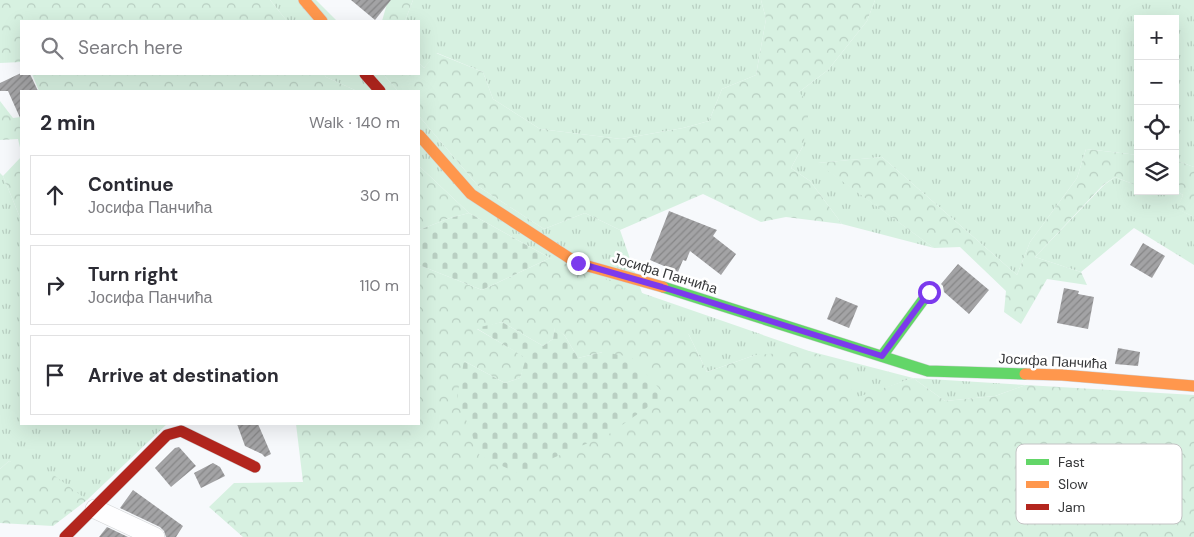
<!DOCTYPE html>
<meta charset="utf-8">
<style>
:root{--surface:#fff;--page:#f2f2f3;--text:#2b2b33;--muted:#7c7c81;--line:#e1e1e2}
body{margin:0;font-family:"DM Sans",sans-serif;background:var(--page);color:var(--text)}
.controls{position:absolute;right:15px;top:15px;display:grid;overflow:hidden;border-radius:0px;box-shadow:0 5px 20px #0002}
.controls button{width:45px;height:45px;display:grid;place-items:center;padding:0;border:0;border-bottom:1px solid var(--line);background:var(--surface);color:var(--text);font:25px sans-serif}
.stop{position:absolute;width:15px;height:15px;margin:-11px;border:4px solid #7c3aed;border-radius:50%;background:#fff}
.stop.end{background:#7c3aed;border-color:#fff;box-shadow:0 1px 5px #0008}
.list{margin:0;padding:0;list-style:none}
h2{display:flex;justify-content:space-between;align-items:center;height:65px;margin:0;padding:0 20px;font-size:21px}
h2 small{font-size:16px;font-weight:400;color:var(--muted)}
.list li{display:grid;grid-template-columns:32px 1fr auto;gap:15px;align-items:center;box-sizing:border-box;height:80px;margin:0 10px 10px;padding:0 10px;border:1px solid var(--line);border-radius:0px}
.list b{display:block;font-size:19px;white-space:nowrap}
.list p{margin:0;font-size:16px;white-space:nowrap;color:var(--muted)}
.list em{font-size:16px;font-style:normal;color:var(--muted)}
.icon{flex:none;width:28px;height:28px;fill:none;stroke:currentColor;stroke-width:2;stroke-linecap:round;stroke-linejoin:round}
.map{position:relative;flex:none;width:1194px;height:537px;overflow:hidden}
.search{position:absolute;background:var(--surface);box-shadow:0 5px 20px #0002;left:20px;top:20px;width:400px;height:55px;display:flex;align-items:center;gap:12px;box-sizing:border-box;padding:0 18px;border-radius:0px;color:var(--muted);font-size:19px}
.panel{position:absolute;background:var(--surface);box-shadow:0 5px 20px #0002;left:20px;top:90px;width:400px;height:335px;border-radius:0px}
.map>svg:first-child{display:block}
</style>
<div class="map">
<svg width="1194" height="537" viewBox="0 0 1194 537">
<defs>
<pattern id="grass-tufts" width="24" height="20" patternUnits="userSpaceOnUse" patternTransform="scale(1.25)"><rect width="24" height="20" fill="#d7f1e1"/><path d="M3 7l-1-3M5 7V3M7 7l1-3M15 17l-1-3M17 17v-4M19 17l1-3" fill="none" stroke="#b9cfc2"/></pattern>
<pattern id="forest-crowns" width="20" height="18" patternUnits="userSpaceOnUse" patternTransform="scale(1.25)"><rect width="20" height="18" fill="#d7f1e1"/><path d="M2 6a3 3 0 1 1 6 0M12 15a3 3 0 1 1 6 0" fill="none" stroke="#b9cfc2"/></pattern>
<pattern id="cemetery-stones" width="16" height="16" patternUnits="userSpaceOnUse" patternTransform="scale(1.25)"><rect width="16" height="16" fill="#d7f1e1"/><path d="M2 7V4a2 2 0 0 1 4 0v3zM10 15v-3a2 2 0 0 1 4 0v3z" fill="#b9cfc2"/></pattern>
<pattern id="building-hatch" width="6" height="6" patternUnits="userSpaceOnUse" patternTransform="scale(1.25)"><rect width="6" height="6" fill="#a3a3a5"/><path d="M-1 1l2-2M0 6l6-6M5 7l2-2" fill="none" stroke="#868687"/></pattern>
</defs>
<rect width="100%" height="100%" fill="#f7f9fc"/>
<g fill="url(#grass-tufts)">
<path d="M 270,0 L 316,0 L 337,21 L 287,21 Z"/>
<path d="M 413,0 L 761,0 L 766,19 L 756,75 L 722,89 L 709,121 L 683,128 L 621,139 L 540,129 L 493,99 L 483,72 L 437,53 L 424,68 L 419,63 L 419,21 L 405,21 Z"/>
<path d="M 875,0 L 1194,0 L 1194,167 L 1175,160 L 1175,19 L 1138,19 L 1138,155 L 1086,149 L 1077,178 L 1030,242 L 1017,275 L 882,157 L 818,163 L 934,248 L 842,224 L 810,181 L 791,168 L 803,146 L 799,92 L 828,70 L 867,21 Z"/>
<path d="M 324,74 L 383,74 L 398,91 L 357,91 L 326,77 Z"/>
<path d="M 419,116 L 479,187 L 544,229 L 585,213 L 620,230 L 642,293 L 809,351 L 913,378 L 1026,385 L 995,396 L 945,401 L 913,378 L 852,400 L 755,355 L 707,372 L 689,335 L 469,213 L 419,166 Z"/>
<path d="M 0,173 L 3,176 L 21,220 L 21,424 L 167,424 L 87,500 L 9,461 L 0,469 Z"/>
<path d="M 1115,177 L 1138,186 L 1138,191 L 1151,191 L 1155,193 L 1157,191 L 1175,191 L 1175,190 L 1183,195 L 1178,209 L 1194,217 L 1194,265 L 1134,228 L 1081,272 L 1035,257 L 1104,185 Z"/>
</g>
<g fill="url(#forest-crowns)" fill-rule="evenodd">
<path d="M 0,0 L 270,0 L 287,21 L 21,21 L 21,62 L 0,63 Z"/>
<path d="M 388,0 L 413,0 L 405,21 L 382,21 Z"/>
<path d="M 761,0 L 875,0 L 867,21 L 828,70 L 799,92 L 810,105 L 803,146 L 791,168 L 810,181 L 842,224 L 786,217 L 761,222 L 703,194 L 620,230 L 585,213 L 544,229 L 479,187 L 419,116 L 419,91 L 398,91 L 383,74 L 419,74 L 419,63 L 424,68 L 436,53 L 483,72 L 493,99 L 540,129 L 621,139 L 683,128 L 709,121 L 722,89 L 756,75 L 766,19 Z"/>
<path d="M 32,74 L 324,74 L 326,77 L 357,91 L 39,91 Z"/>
<path d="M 0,101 L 13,118 L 21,117 L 21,152 L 18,139 L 0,140 Z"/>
<path d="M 1086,149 L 1138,155 L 1138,186 L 1115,177 L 1103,185 L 1035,257 L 1081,272 L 1087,285 L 1047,279 L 1021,324 L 1004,312 L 1006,291 L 960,247 L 934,248 L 817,163 L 882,157 L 1017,275 L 1030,242 L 1077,178 Z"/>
<path d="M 21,157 L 21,220 L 3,176 Z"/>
<path d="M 1175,160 L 1194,167 L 1194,217 L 1177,209 L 1183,195 L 1175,190 Z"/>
<path d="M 419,166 L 469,213 L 450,218 L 419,230 Z"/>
<path d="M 550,258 L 642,293 L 689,335 L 707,372 L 755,355 L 809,351 L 851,372 L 852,399 L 913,378 L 945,401 L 995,396 L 1026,385 L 1194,395 L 1194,537 L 243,537 L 209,507 L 234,483 L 303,482 L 296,424 L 419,424 L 419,265 L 482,290 ZM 502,322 L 543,346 L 553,339 L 555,328 L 565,336 L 578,358 L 603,352 L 480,456 L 464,361 L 505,383 L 520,378 L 527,358 L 477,329 Z"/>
<path d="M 9,461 L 55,476 L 87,500 L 53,526 L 0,523 L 0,469 Z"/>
</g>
<g fill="url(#cemetery-stones)">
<path d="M 469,213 L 550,258 L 482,290 L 419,265 L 419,230 L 450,218 Z"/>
<path d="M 502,322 L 543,346 L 553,339 L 555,327 L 565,336 L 578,358 L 603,352 L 631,357 L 665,395 L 609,434 L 518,473 L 480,456 L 457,396 L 464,361 L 505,383 L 520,378 L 526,358 L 476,328 Z"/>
</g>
<g fill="url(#building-hatch)">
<path d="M 351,0 L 391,0 L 375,20 Z"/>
<path d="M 21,73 L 30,74 L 38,91 L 21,91 L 21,120 L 8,91 L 0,91 L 0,83 Z"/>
<path d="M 669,211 L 717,230 L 713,236 L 736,254 L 721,275 L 690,251 L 686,261 L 683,260 L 678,272 L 650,260 Z"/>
<path d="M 1143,243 L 1165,256 L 1152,278 L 1130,265 Z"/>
<path d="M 958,264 L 989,290 L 969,314 L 944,292 L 943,286 L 941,284 Z"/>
<path d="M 1064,288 L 1079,291 L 1078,294 L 1094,297 L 1088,329 L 1057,323 Z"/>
<path d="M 836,297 L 858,306 L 849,328 L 827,319 Z"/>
<path d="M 1118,348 L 1140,352 L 1138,366 L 1115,364 Z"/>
<path d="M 237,424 L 258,424 L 271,454 L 265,457 L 262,454 L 245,446 Z"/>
<path d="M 179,447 L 196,466 L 171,487 L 155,468 L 175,448 Z"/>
<path d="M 213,463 L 220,467 L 225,476 L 201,488 L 194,473 Z"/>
<path d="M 133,490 L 183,526 L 176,537 L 166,537 L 164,531 L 160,527 L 120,508 Z"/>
<path d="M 107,527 L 128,537 L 99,537 Z"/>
</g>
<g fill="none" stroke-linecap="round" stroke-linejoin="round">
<g stroke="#d2d4d6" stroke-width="20">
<path id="street" d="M 95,509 L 155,537"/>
</g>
<g stroke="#d2d4d6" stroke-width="12">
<g id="fast">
<path d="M 663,287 L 928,371 L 1025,374"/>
<path d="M 882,356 L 929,292"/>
</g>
</g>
<g stroke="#d2d4d6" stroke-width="12">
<g id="slow">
<path d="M 304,0 L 322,21"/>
<path d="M 419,135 L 471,194 L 577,263 L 663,287"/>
<path d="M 1025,374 L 1062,375 L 1194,386"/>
</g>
</g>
<g stroke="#d2d4d6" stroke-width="12">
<g id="jam">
<path d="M 365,74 L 380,91"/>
<path d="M 65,537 L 167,435 L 181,431 L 255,467"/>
</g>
</g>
<use href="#street" stroke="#fefeff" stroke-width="19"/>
<use href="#fast" stroke="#63d668" stroke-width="11"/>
<use href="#slow" stroke="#ff974d" stroke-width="11"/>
<use href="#jam" stroke="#b3261e" stroke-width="11"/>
</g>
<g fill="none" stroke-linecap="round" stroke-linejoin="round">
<path stroke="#7c3aed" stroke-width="6" d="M 578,263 L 662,287 L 882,356 L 929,292"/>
</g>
<g text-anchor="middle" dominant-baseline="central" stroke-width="5" stroke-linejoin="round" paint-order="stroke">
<g font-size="14" fill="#363739" stroke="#fff">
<text transform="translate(665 273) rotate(17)">Јосифа Панчића</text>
<text transform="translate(1053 361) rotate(3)">Јосифа Панчића</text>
</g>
</g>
<rect x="1016" y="444" width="166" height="80" rx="8" fill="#fff" stroke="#c3c3c4" stroke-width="1"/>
<rect x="1026" y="459" width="23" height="6" fill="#63d668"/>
<rect x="1026" y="481" width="23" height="7" fill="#ff974d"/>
<rect x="1026" y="504" width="23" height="6" fill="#b3261e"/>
<g font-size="14" fill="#363739">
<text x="1058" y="467">Fast</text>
<text x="1058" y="489">Slow</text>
<text x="1058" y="512">Jam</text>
</g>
</svg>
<div class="controls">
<button>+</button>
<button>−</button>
<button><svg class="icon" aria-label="locate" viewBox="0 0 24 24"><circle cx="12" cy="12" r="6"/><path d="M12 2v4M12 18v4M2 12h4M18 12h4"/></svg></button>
<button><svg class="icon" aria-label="layers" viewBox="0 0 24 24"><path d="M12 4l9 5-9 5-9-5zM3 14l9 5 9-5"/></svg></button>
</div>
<div class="stop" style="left:929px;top:292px"></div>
<div class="stop end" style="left:578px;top:263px"></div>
<div class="search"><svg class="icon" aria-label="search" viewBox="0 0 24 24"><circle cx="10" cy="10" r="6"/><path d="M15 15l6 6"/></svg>Search here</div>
<section class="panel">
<h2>2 min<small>Walk · 140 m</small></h2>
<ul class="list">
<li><svg class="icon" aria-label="ahead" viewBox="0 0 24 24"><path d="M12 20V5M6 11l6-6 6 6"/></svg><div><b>Continue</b><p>Јосифа Панчића</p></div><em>30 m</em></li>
<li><svg class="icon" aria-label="right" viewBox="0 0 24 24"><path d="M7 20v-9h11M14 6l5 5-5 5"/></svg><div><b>Turn right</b><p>Јосифа Панчића</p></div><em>110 m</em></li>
<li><svg class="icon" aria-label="arrive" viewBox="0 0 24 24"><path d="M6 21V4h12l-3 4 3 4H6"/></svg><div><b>Arrive at destination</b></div></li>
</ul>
</section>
</div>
